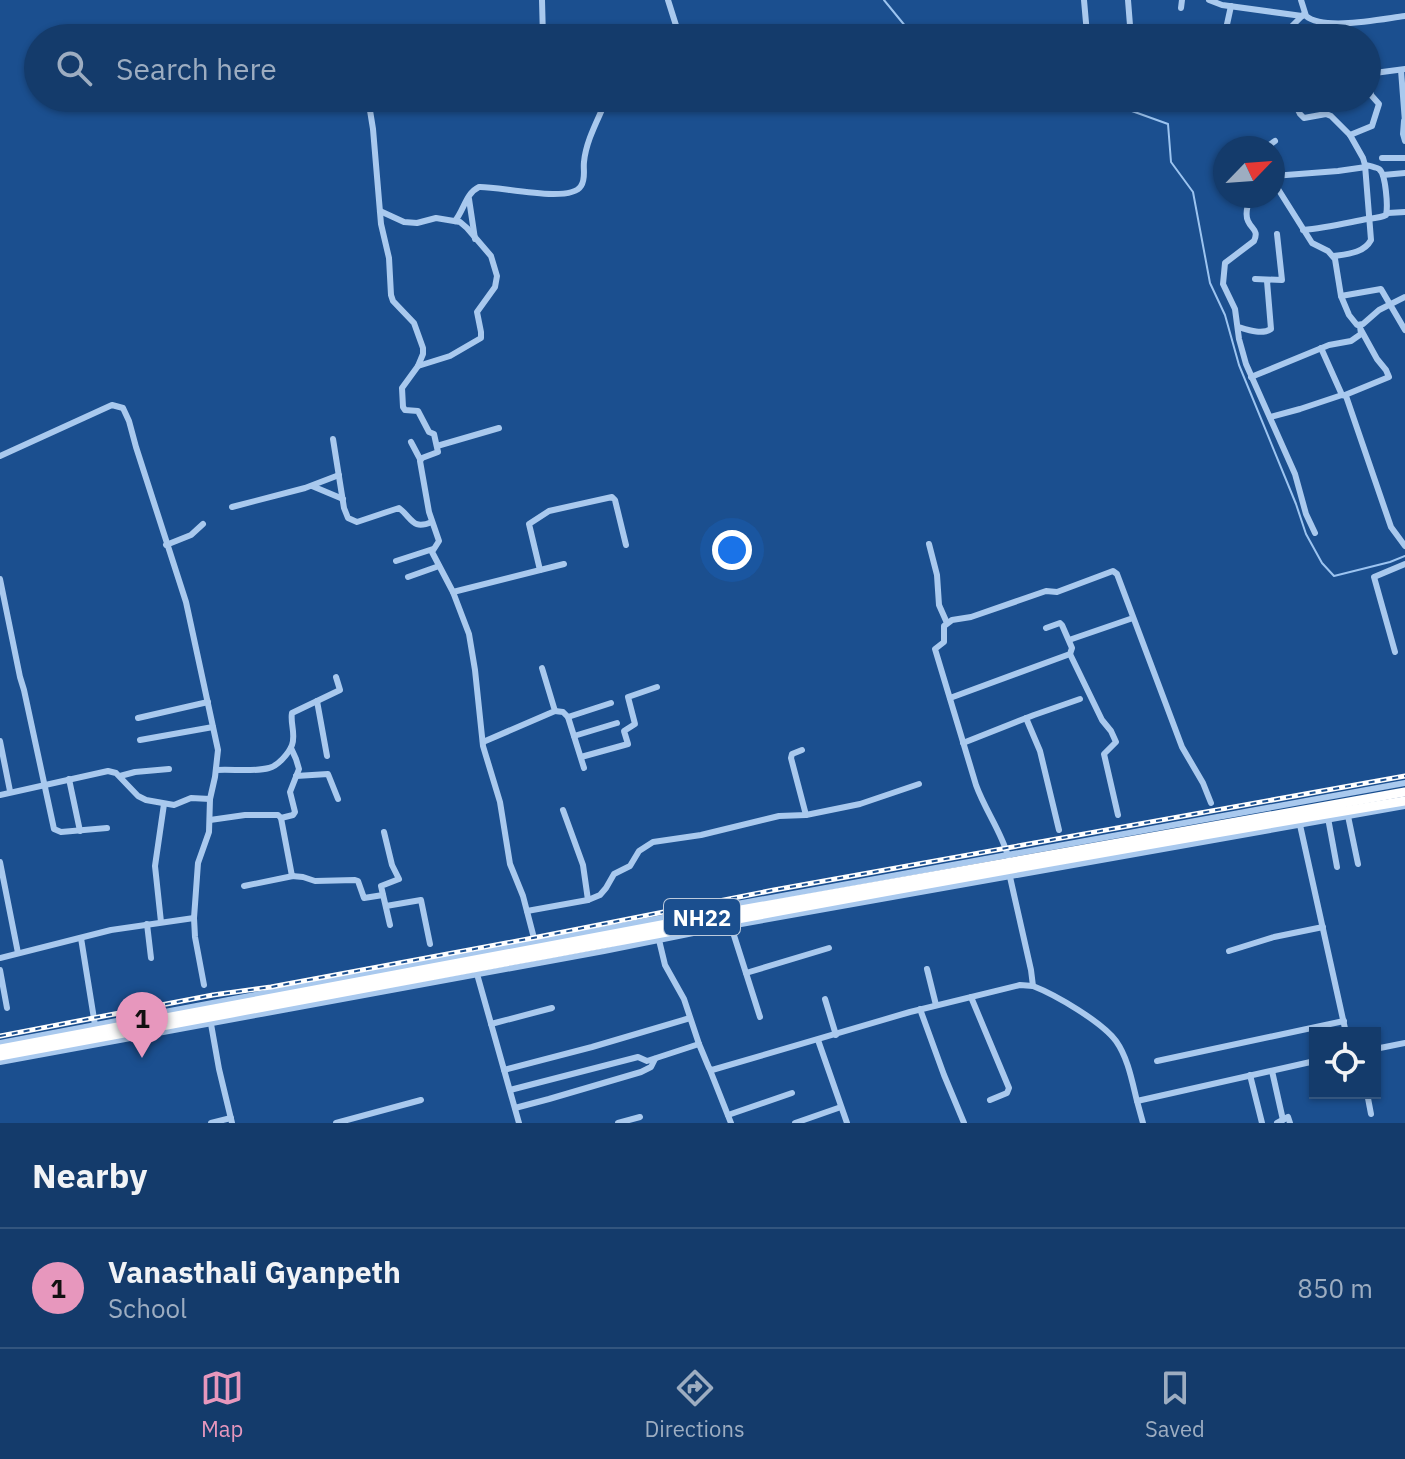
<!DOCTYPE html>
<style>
:root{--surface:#143b6b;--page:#214673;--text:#f1f3f6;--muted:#9dadc1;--line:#33557e;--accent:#e797bd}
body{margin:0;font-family:"IBM Plex Sans",sans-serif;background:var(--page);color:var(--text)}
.controls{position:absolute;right:24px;bottom:24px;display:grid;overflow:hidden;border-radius:0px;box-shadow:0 2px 6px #0004}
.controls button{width:72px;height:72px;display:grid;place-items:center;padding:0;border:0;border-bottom:2px solid var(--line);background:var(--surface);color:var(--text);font:40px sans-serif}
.compass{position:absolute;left:1213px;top:136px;width:72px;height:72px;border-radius:50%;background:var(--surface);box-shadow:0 2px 6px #0004;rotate:65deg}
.you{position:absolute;left:732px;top:550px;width:28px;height:28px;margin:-20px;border:6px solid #fff;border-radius:50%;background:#1a73e8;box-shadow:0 0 0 12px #1a73e833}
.badge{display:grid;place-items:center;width:52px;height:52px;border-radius:50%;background:var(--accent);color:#111;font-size:26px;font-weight:700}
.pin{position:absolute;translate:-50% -66px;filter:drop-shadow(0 2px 4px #0008)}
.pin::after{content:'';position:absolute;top:42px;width:28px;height:24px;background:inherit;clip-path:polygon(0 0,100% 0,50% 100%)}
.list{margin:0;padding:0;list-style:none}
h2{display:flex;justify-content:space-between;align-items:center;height:104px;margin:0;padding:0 32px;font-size:34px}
h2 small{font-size:26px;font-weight:400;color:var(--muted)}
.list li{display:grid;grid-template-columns:52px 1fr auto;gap:24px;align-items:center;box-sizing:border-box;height:120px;padding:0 32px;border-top:2px solid var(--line)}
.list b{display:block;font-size:30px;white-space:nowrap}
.list p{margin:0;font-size:26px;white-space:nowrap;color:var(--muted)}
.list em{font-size:26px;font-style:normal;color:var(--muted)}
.icon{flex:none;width:44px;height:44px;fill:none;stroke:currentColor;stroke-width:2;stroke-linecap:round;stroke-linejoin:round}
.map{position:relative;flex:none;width:1405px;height:1123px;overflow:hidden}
.search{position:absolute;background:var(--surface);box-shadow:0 2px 6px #0004;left:24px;right:24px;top:24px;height:88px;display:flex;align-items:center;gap:20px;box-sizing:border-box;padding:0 28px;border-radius:44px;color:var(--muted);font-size:30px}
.sheet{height:224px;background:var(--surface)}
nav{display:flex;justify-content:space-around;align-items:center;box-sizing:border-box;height:112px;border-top:2px solid var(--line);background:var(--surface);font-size:22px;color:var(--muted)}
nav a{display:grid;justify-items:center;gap:4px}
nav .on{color:var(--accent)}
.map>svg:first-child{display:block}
</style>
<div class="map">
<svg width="1405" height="1123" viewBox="0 0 1405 1123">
<rect width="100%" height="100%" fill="#1b4f8f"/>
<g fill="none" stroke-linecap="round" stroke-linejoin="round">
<g stroke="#9cc4f0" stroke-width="2">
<path d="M 884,0 L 906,27 L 911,38"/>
<path d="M 941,98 L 945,104 L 985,98"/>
<path d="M 1089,98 L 1104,101 L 1168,124 L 1171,162 L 1193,192 L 1210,283 L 1225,315 L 1239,365 L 1296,504 L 1306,534 L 1322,563 L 1334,576 L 1390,562 L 1405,556"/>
</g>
<g stroke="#a9c9ee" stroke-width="6">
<path d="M 542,0 L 543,38"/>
<path d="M 668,0 L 680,38"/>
<path d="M 1084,0 L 1087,34 L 1084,38"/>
<path d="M 1128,0 L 1131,38"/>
<path d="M 1209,0 L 1222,5 L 1302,16"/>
<path d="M 1301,0 L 1306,16 C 1324,31 1381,19 1405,16"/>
<path d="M 1181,8 L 1182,0"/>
<path d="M 753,38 L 778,32"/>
<path d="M 1224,38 L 1231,6"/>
<path d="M 1284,38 L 1287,31 L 1304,14"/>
<path d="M 1401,70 L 1405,122"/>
<path d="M 1367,74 L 1405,69"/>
<path d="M 368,98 L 373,129 L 381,224 L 389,258 L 391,295 L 393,301 L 414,323 L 423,348 L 423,354 L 418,366 L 402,388 L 403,407 L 405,410 L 418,411 L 429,432 L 434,434 L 438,452 L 422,458 L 420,461 L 429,512 L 439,541 L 432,552 L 453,592 L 469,634 L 475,670 L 483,746 L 500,802 L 510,864 L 523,896 L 535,942"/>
<path d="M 1292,98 L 1300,114 L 1304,118 L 1326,114 L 1331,116 L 1350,135 L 1363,158 L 1365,165 L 1371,240 C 1364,253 1348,254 1334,256"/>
<path d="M 1404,121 L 1403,134 L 1405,141"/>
<path d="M 1350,135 L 1372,126 L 1379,104 L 1371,95 L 1368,74"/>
<path d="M 1265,148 L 1275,141"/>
<path d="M 1382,158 L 1405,158"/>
<path d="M 1383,175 L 1405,173"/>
<path d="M 1273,176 L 1338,171 L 1366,167"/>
<path d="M 1273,181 L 1312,243 L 1328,251 L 1335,259 L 1341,296 L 1349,315 L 1357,325 L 1363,324 L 1379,310 L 1405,297"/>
<path d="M 469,199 L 475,239"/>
<path d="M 1248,204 C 1247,209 1245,215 1248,221 C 1252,230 1259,230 1254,241 L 1225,263 L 1223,284 L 1235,309 L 1239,339 L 1246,364 L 1295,474 L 1306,514 L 1315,533"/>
<path d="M 380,211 L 404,222 L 417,223 L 436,218 L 460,222 L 467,228 L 491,256 L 497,276 L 495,287 L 477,312 L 481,332 L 481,338 L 450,356 L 418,366"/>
<path d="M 1388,213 L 1405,212"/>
<path d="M 455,221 C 464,210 466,193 479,187 C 499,186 570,204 581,186 C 586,179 583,169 584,162 C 586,140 599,118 607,98"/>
<path d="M 1303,230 C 1325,228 1346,223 1367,219 C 1374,218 1380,218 1386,215 C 1388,207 1386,174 1379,169 C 1378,168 1367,165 1365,165"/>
<path d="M 1255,279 L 1282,280 L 1277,234"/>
<path d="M 1341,296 L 1381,289 L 1405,330"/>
<path d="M 1238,327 C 1248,330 1262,335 1271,329 L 1267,281"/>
<path d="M 1321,348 L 1342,395"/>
<path d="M 1251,377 L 1329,345 L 1351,341 L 1361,334 L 1360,326"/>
<path d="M 1345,395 L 1389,377 L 1386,370 L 1377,359 L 1361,330"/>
<path d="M 1270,417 L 1300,409 L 1342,395 L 1346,396 L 1391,527 L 1405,546"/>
<path d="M 333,439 L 344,508 L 348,518 L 357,522 L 399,508 C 413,519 412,530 432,522"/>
<path d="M 411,442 L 420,459"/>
<path d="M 437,446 L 499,428"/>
<path d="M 0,456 L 112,405 L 123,408 L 129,421 L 136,447 L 186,602 L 218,750 L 215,777 L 210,799 L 209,832 L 198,863 L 194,918 L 195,937 L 204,985"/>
<path d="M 312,486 L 343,499"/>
<path d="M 232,507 L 305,488 L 339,475"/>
<path d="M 929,544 L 937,575 L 939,605 L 947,623"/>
<path d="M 166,545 L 191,535 L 203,524"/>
<path d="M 396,561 L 433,549"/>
<path d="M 540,570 L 529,524 L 549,511 L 612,497 L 615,500 L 626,545"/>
<path d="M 408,577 L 439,566"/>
<path d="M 0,579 L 20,677 L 24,690 L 54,829 L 61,832 L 107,828"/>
<path d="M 453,592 L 564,564"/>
<path d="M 1069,640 L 1133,618"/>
<path d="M 1395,652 L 1374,577 L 1405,564"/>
<path d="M 1070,654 L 1102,720 L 1111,731 L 1116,742 L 1104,754 L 1118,815"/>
<path d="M 950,698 L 1070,654 L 1072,648 L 1062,625 L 1060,623 L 1046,628"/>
<path d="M 317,701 L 327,756"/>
<path d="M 555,711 L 563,712 L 568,717 L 584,768"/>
<path d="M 568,717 L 611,703"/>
<path d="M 138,718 L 208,702"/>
<path d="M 1026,718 L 1040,751 L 1059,830"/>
<path d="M 574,736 L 617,723"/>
<path d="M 140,740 L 213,727"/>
<path d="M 0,741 L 10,791"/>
<path d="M 483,742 L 555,711 L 542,668"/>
<path d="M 963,743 L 1034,715 L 1080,699"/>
<path d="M 802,750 L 792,754 L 791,758 L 806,815"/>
<path d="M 581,757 L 628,744 L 624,731 L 635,724 L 628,697 L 657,687"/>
<path d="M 217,770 C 232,769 255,772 269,768 C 278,766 289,753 292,745 C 296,734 290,723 292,713 L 340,690 L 336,677"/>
<path d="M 120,776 L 135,772 L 169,769"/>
<path d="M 296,776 L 328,774 L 338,799"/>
<path d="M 69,779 L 80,831"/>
<path d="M 0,795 L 108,771 L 116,773 L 138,796 L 146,800 L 174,805 L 191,798 L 210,799"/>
<path d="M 563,810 L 583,865 L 588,900"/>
<path d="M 1348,816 L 1358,864"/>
<path d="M 281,818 L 293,815 L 295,812 L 290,792 L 299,769 L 296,759 L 291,748"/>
<path d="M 1328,818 L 1337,867"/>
<path d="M 210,820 L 245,815 L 278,815 L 281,818 L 292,876 L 303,877 L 315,881 L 355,880 L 358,881 L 364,898 L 383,895"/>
<path d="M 1300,825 L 1346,1033"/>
<path d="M 384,832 L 392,865 L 399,879 L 381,886 L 390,925"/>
<path d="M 1008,856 C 1001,831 985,810 976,785 L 935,649 L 944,642 L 944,626 L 952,620 L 971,617 L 1046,591 L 1057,592 L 1113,571 L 1117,574 L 1182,747 L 1203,783 L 1211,803"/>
<path d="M 0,862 L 18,953"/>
<path d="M 1010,877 L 1031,970 L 1033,986 C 1056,995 1102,1022 1116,1041 C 1128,1058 1132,1081 1137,1101 L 1315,1061"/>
<path d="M 244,886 L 293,876"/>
<path d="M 386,906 L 421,900 L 430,944"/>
<path d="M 527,911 L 588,900 L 600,895 L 606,888 L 614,874 L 630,866 L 639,851 L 653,842 L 701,835 L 779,816 L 806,815 L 860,804 L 919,784"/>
<path d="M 161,922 L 155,866 L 164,804"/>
<path d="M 147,924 L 151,958"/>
<path d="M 731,926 L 760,1017"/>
<path d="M 81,938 L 95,1025"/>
<path d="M 659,940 L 665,965 L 684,999 L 699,1044 L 709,1068 L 712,1070 L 910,1012 L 1020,985 L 1033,986"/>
<path d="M 1229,951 L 1274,937 L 1323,927"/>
<path d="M 0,958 L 111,930 L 194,918"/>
<path d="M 927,969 L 936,1005"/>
<path d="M 0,970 L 7,1008"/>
<path d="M 746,973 L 829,948"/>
<path d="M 477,974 L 519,1123"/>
<path d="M 971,997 L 1009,1088 L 1007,1093 L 990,1100"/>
<path d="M 825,999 L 836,1035"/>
<path d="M 920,1009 L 944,1075 L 964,1123"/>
<path d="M 211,1024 L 219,1069 L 232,1123"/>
<path d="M 491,1024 L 552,1008"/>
<path d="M 818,1040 L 847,1123"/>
<path d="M 0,1043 L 726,906 L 1405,783"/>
<path d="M 1375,1049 L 1405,1043"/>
<path d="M 1157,1061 L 1344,1021"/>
<path d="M 0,1062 L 604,951 L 713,929 L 1405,806"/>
<path d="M 504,1070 L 592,1047 L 690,1018"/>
<path d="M 710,1070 L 731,1123"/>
<path d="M 1272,1071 L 1283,1120"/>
<path d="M 1250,1075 L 1262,1123"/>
<path d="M 510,1090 L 638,1057 L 647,1061 L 699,1044"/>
<path d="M 1367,1093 L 1371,1114"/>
<path d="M 1137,1101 L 1143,1123"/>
<path d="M 515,1108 L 549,1099 L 641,1072 L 651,1067 L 655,1059"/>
<path d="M 728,1115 L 792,1093"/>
<path d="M 211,1123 L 231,1118"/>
<path d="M 336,1123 L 421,1100"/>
<path d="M 618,1123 L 640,1117"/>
<path d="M 795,1123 L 841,1107"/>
<path d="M 1277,1123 L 1288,1117 L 1290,1123"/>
</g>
<g stroke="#fff" stroke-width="9">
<path d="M 0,1049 L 741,910 L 1405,792"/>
<path d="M 0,1056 C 468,970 935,879 1405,801"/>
</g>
<g stroke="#fff" stroke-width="5">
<path id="rail" d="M 0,1036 L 213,995 L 271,987 L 533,938 L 774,890 L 1405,776"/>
</g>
<use href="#rail" stroke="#1b4f8f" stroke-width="2" stroke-dasharray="6" stroke-linecap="butt"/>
</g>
<g text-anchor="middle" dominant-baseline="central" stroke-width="6" stroke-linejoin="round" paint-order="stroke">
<rect fill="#1b4f8f" stroke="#bbcadd" stroke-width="2" x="664" y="899" width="76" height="36" rx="6"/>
<g font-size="22" font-weight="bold" fill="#fff">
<text x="702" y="917">NH22</text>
</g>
</g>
</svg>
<div class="controls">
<button><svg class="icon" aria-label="locate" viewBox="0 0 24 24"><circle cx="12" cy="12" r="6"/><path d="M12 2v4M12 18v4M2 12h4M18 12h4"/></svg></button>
</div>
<svg class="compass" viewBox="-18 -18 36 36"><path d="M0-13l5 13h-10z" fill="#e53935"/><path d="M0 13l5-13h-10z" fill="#9dadc1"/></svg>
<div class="you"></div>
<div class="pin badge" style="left:142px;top:1058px">1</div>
<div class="search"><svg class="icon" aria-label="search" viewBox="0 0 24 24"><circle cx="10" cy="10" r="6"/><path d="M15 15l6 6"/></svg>Search here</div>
</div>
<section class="sheet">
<h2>Nearby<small></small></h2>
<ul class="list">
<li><span class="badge">1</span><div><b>Vanasthali Gyanpeth</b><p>School</p></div><em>850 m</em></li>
</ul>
</section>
<nav>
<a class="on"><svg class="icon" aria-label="map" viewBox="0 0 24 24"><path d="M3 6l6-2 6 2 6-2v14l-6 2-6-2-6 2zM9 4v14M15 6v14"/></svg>Map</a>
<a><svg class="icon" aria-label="directions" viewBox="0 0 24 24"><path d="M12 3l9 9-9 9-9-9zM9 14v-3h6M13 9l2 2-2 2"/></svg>Directions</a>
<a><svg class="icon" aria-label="saved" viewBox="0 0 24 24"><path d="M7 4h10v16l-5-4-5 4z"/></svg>Saved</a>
</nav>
